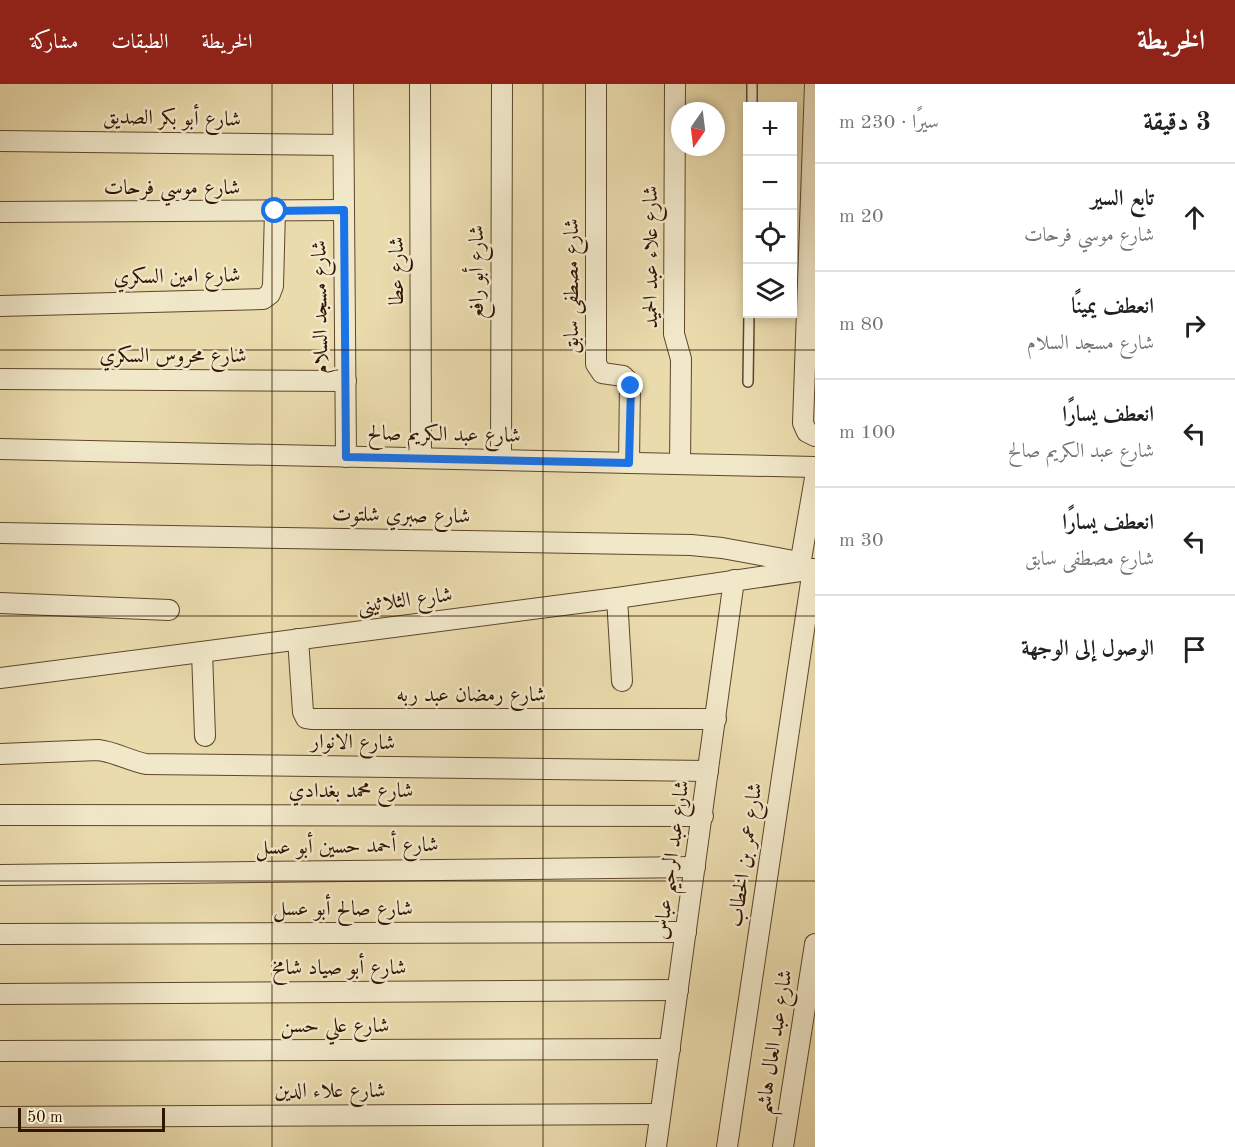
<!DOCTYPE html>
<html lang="ar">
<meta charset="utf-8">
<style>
:root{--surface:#fff;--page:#f6f6f6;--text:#202124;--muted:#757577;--line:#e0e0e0;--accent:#8f2418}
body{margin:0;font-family:"Old Standard TT",Amiri,serif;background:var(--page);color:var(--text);direction:rtl}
.controls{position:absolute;right:18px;top:18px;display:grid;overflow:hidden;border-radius:0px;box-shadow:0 3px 9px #0003}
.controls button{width:54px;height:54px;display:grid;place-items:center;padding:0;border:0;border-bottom:2px solid var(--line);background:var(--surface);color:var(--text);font:30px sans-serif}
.compass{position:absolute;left:671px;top:18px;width:54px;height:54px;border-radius:50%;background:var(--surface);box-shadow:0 3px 9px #0003;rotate:194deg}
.scale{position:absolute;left:18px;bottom:15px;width:147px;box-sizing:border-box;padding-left:6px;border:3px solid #301400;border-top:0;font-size:16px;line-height:21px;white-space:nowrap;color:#301400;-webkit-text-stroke:4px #f1e8ca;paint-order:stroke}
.stop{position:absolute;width:18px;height:18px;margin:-14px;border:4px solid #1a73e8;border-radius:50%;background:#fff}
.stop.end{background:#1a73e8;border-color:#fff;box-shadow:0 2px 6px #0008}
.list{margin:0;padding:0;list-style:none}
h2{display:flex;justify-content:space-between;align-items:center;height:78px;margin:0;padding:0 24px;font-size:26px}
h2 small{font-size:20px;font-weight:400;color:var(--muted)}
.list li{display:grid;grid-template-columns:39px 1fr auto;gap:18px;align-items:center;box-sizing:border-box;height:108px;padding:0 24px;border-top:2px solid var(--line)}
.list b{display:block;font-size:22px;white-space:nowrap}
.list p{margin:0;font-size:20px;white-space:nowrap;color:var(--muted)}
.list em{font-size:20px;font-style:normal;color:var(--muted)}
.icon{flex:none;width:33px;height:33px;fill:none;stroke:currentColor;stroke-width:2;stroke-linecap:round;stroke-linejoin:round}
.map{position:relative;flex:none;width:815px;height:1063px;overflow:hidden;direction:ltr}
header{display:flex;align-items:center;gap:36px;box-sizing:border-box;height:84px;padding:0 30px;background:var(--accent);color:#fff}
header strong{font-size:28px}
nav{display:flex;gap:33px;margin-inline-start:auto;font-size:21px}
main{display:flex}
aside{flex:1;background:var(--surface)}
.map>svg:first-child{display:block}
</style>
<header>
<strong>الخريطة</strong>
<nav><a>الخريطة</a><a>الطبقات</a><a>مشاركة</a></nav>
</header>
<main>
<aside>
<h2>3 دقيقة<small>سيرًا · 230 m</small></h2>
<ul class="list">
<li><svg class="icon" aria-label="ahead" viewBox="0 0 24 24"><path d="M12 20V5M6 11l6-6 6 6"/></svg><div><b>تابع السير</b><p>شارع موسي فرحات</p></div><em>20 m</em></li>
<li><svg class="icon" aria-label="right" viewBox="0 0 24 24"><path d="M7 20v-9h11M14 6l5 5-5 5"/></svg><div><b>انعطف يمينًا</b><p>شارع مسجد السلام</p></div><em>80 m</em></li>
<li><svg class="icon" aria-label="left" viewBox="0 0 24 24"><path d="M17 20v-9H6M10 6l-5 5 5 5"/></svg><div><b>انعطف يسارًا</b><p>شارع عبد الكريم صالح</p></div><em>100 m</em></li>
<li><svg class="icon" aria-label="left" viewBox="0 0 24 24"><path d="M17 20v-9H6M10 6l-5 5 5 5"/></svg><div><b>انعطف يسارًا</b><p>شارع مصطفى سابق</p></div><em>30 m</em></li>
<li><svg class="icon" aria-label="arrive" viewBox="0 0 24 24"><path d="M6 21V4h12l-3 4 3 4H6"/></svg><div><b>الوصول إلى الوجهة</b></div></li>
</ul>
</aside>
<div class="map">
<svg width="815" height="1063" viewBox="0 0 815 1063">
<rect width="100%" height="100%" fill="#eadbad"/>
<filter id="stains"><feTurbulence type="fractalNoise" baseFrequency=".00333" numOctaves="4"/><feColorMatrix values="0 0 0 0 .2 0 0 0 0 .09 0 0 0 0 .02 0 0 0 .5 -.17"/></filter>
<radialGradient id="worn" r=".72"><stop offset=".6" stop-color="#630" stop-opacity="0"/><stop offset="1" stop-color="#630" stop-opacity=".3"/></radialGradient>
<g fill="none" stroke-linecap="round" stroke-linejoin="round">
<g stroke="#5e462b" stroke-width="12">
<g id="service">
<path d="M 752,22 L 752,0"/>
<path d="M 748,298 L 749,230"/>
</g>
</g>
<g stroke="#5e462b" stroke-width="22">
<g id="minor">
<path d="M 343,0 L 346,373"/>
<path d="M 420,0 L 421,374"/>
<path d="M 596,0 L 596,280 L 602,289 L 623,292 L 630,299 L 629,379"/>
<path d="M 675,0 L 674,250 L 681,275 L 680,380"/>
<path d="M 815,0 L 803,339 L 807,348 L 815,352"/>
<path d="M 0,57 L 343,61"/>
<path d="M 0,128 L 344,126"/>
<path d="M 0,222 L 263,215 L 270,210 L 273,202 L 275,127"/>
<path d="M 0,295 L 346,297"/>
<path d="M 0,365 L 815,383"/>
<path d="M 501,376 L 502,0"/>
<path d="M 0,449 L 691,461 L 722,464 L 799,478"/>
<path d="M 799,487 L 815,394"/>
<path d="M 617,514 L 622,597"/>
<path d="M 0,519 L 169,526"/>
<path d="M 298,555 L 303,628 L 306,634 L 313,635 L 716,635"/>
<path d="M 202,568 L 205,652"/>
<path d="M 0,594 L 617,514 L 815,485"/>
<path d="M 0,670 L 98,666 C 115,668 130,677 146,680 L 708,687"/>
<path d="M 0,731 L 703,732"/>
<path d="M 0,791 L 695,783"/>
<path d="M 0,850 L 686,848"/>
<path d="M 0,910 L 678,906"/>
<path d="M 0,967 L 670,965"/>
<path d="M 0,1033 L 660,1030"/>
<path d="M 656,1063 L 734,496"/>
<path d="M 727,1063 L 813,485"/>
<path d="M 783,1063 L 815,860"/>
</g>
</g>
<use href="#service" stroke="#f1e8ca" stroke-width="9"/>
<use href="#minor" stroke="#f1e8ca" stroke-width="20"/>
</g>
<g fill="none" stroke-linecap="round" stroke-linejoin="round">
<path stroke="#1a73e8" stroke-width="8" d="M 275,127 L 344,126 L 346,373 L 629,379 L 631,302"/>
</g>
<path fill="none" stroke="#301400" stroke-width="1.5" stroke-opacity="0.55" d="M 272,0 L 272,1063M 543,0 L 543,1063M 0,266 L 815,266M 0,532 L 815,532M 0,797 L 815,797"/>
<g text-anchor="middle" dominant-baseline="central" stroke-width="5" stroke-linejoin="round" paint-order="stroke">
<g font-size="21" fill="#301400" stroke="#f1e8ca">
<text transform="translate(172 35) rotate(1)">شارع أبو بكر الصديق</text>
<text x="172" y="104">شارع موسي فرحات</text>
<text transform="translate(651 173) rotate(-90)">شارع علاء عبد الحميد</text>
<text transform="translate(397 187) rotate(-90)">شارع عطا</text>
<text transform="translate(477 188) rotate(-90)">شارع أبو رافع</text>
<text transform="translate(177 193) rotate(-1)">شارع امين السكري</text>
<text transform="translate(572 202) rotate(-90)">شارع مصطفى سابق</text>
<text transform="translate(321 223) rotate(-91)">شارع مسجد السلام</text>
<text x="173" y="272">شارع محروس السكري</text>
<text transform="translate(444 351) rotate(1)">شارع عبد الكريم صالح</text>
<text transform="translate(401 432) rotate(1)">شارع صبري شلتوت</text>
<text transform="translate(405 517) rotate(-7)">شارع الثلاثينى</text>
<text x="471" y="611">شارع رمضان عبد ربه</text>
<text transform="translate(353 659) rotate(1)">شارع الانوار</text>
<text x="351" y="707">شارع محمد بغدادي</text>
<text transform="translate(347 763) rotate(-1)">شارع أحمد حسين أبو عسل</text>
<text transform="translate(746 771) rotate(-82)">شارع عمر بن الخطاب</text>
<text transform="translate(672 776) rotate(-82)">شارع عبد الرحيم عباس</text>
<text x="343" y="825">شارع صالح أبو عسل</text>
<text x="339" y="884">شارع أبو صياد شامخ</text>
<text x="335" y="942">شارع علي حسن</text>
<text transform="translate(775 958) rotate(-81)">شارع عبد العال هاشم</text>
<text x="330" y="1007">شارع علاء الدين</text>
</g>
</g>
<rect width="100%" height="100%" filter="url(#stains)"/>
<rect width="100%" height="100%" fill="url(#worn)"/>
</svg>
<div class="controls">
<button>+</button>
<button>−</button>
<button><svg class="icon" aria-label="locate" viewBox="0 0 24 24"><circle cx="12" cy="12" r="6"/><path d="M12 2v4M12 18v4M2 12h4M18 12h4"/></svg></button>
<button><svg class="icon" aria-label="layers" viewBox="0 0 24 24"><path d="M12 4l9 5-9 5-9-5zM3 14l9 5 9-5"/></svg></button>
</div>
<svg class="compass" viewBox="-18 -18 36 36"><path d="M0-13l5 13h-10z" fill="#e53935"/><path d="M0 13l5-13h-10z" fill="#757577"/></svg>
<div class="scale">50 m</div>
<div class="stop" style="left:275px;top:127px"></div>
<div class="stop end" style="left:631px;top:302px"></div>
</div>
</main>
